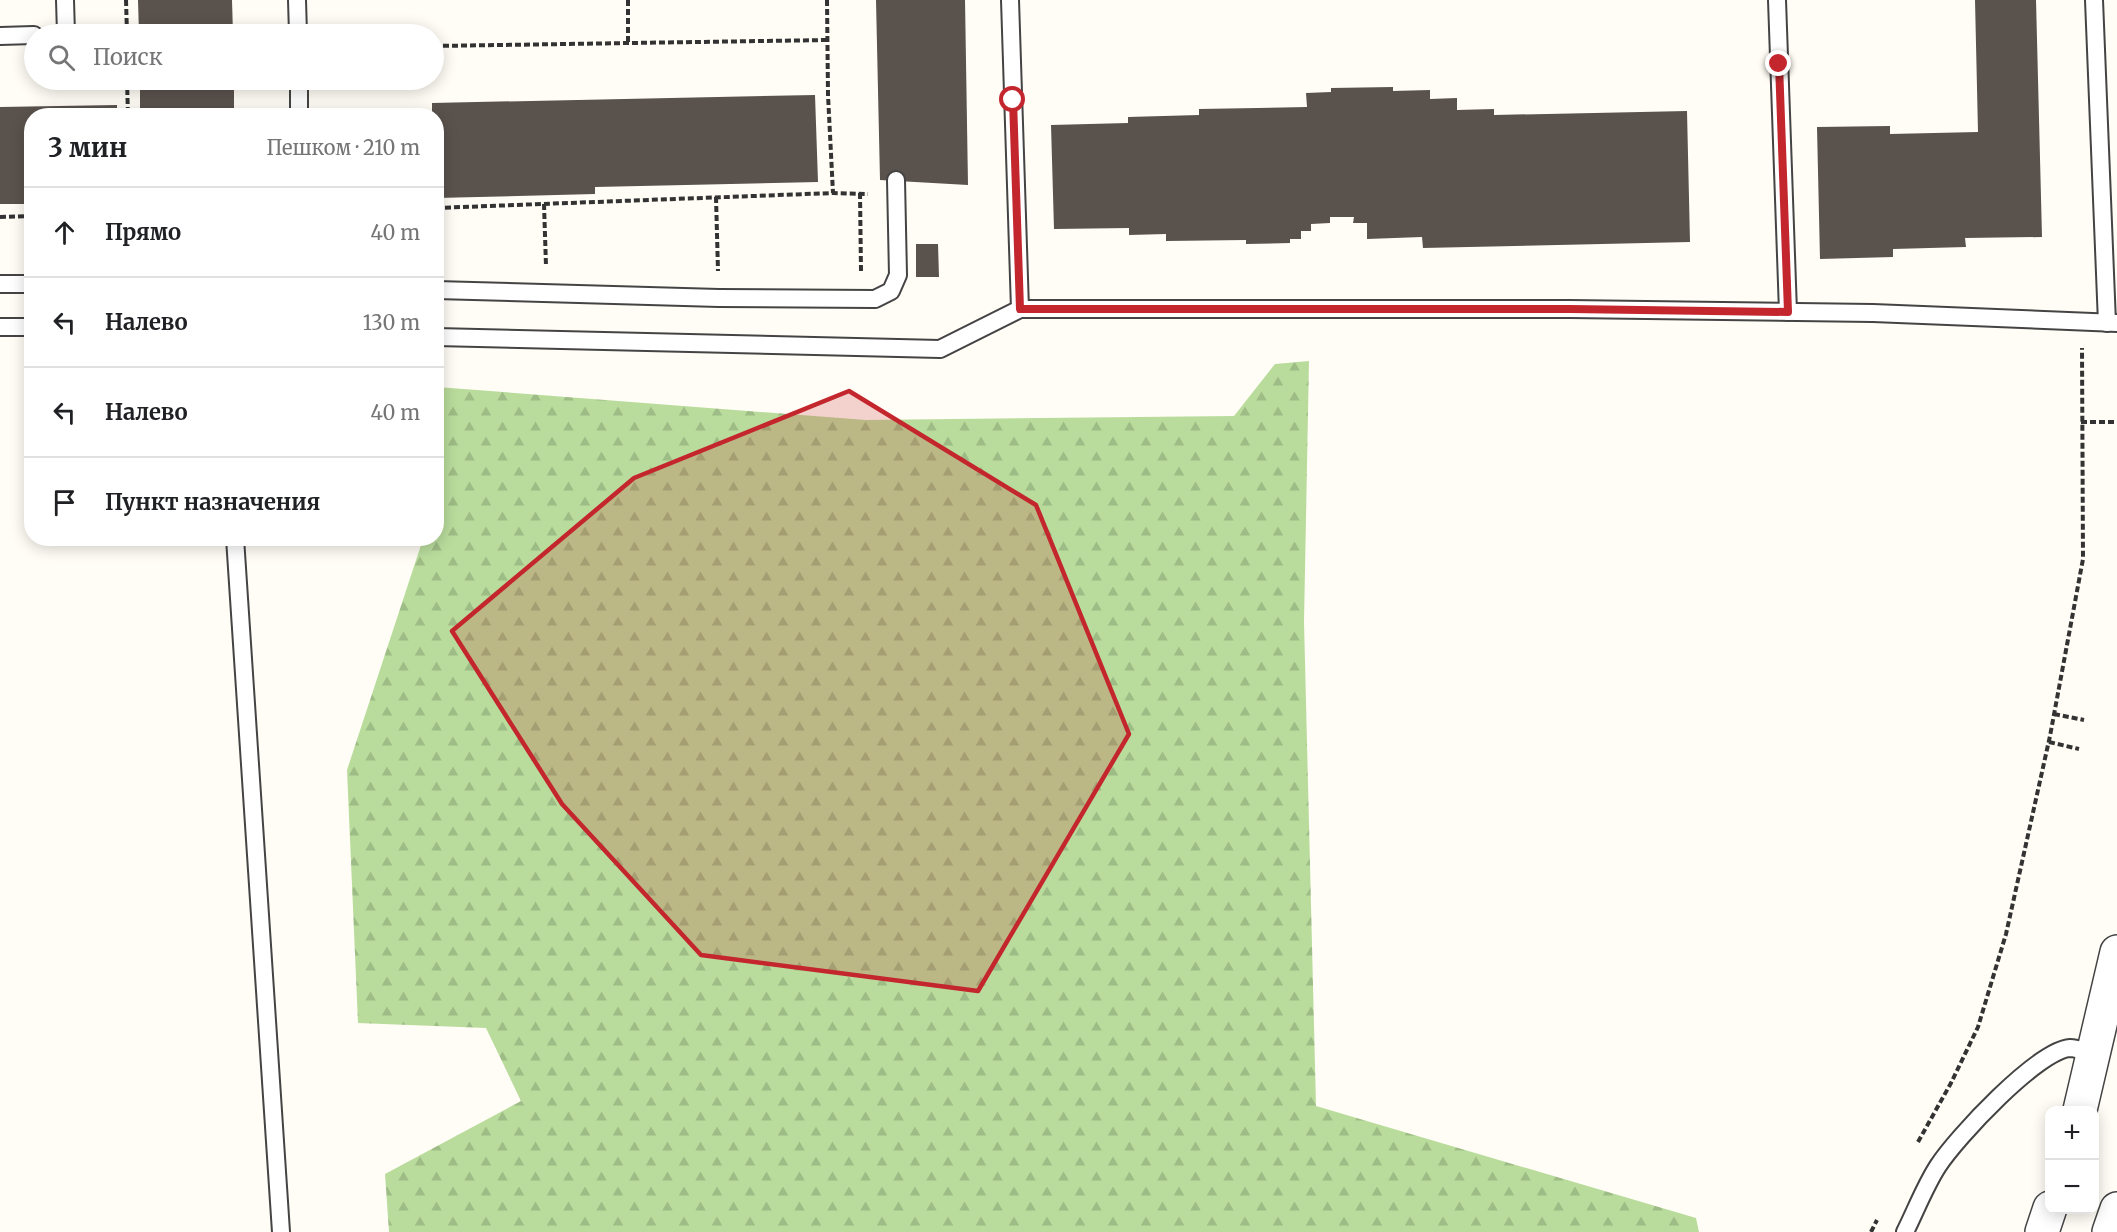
<!DOCTYPE html>
<html lang="ru">
<meta charset="utf-8">
<style>
:root{--surface:#fff;--page:#f2f2f2;--text:#202124;--muted:#757577;--line:#e0e0e0}
body{margin:0;font-family:Merriweather,serif;background:var(--page);color:var(--text)}
.controls{position:absolute;right:18px;bottom:18px;display:grid;overflow:hidden;border-radius:12px;box-shadow:0 3px 15px #0003}
.controls button{width:54px;height:54px;display:grid;place-items:center;padding:0;border:0;border-bottom:2px solid var(--line);background:var(--surface);color:var(--text);font:30px sans-serif}
.stop{position:absolute;width:18px;height:18px;margin:-14px;border:4px solid #c4262e;border-radius:50%;background:#fff}
.stop.end{background:#c4262e;border-color:#fff;box-shadow:0 2px 6px #0008}
.list{margin:0;padding:0;list-style:none}
h2{display:flex;justify-content:space-between;align-items:center;height:78px;margin:0;padding:0 24px;font-size:26px}
h2 small{font-size:20px;font-weight:400;color:var(--muted)}
.list li{display:grid;grid-template-columns:39px 1fr auto;gap:18px;align-items:center;box-sizing:border-box;height:90px;padding:0 24px;border-top:2px solid var(--line)}
.list b{display:block;font-size:22px;white-space:nowrap}
.list em{font-size:20px;font-style:normal;color:var(--muted)}
.icon{flex:none;width:33px;height:33px;fill:none;stroke:currentColor;stroke-width:2;stroke-linecap:round;stroke-linejoin:round}
.map{position:relative;flex:none;width:2117px;height:1232px;overflow:hidden}
.search{position:absolute;background:var(--surface);box-shadow:0 3px 15px #0003;left:24px;top:24px;width:420px;height:66px;display:flex;align-items:center;gap:15px;box-sizing:border-box;padding:0 21px;border-radius:33px;color:var(--muted);font-size:22px}
.panel{position:absolute;background:var(--surface);box-shadow:0 3px 15px #0003;left:24px;top:108px;width:420px;height:438px;border-radius:24px}
.map>svg:first-child{display:block}
</style>
<div class="map">
<svg width="2117" height="1232" viewBox="0 0 2117 1232">
<defs>
<pattern id="forest-firs" width="22" height="20" patternUnits="userSpaceOnUse" patternTransform="scale(1.5)"><rect width="22" height="20" fill="#b9dc9c"/><path d="M5 1l3.5 6h-7zM16 11l3.5 6h-7z" fill="#9ebc85"/></pattern>
</defs>
<rect width="100%" height="100%" fill="#fffdf5"/>
<path fill="url(#forest-firs)" d="M 1309,361 L 1304,622 L 1316,1106 L 1696,1218 L 1699,1232 L 389,1232 L 385,1174 L 521,1101 L 486,1028 L 358,1023 L 347,770 L 423,539 L 436,538 L 437,387 L 866,420 L 1234,416 L 1275,364 Z"/>
<g fill="#5a524d">
<path d="M 138,0 L 232,0 L 233,34 L 139,34 Z"/>
<path d="M 876,0 L 965,0 L 968,185 L 880,180 Z"/>
<path d="M 1975,0 L 2036,0 L 2042,237 L 1965,238 L 1966,247 L 1893,249 L 1893,257 L 1820,259 L 1817,127 L 1890,126 L 1890,134 L 1978,132 Z"/>
<rect x="140" y="80" width="94" height="36"/>
<path d="M 1393,87 L 1393,91 L 1430,90 L 1430,99 L 1457,98 L 1457,110 L 1494,109 L 1494,115 L 1687,111 L 1690,242 L 1423,248 L 1422,237 L 1367,239 L 1367,223 L 1353,223 L 1354,217 L 1330,217 L 1330,223 L 1311,224 L 1311,231 L 1301,231 L 1301,239 L 1290,239 L 1290,243 L 1246,244 L 1246,240 L 1166,241 L 1166,234 L 1129,235 L 1129,228 L 1054,229 L 1051,125 L 1128,123 L 1128,117 L 1199,115 L 1199,109 L 1307,107 L 1306,93 L 1331,92 L 1331,88 Z"/>
<path d="M 815,95 L 818,182 L 595,187 L 595,194 L 436,198 L 436,116 L 372,116 L 372,113 L 432,112 L 432,103 Z"/>
<path d="M 117,105 L 117,116 L 32,116 L 32,204 L 0,204 L 0,107 Z"/>
<path d="M 916,244 L 938,244 L 939,277 L 916,277 Z"/>
</g>
<g fill="none" stroke-linecap="round" stroke-linejoin="round">
<g stroke="#444" stroke-width="20">
<g id="lane">
<path d="M 65,0 L 66,34"/>
<path d="M 297,0 L 298,34"/>
<path d="M 1010,0 L 1020,309"/>
<path d="M 1777,0 L 1788,312"/>
<path d="M 2094,0 L 2107,323"/>
<path d="M 0,36 L 34,35"/>
<path d="M 299,80 L 299,116"/>
<path d="M 0,284 L 32,284"/>
<path d="M 436,290 L 719,298 L 875,299 L 891,291 L 898,275 L 896,180"/>
<path d="M 0,327 L 32,327"/>
<path d="M 436,337 L 940,349 L 1020,309 L 1570,309 L 1873,313 L 2117,323"/>
<path d="M 235,538 L 281,1232"/>
<path d="M 1905,1232 C 1916,1210 1925,1186 1938,1166 C 1956,1138 2038,1050 2070,1048 C 2077,1048 2086,1052 2093,1054"/>
</g>
</g>
<g stroke="#444" stroke-width="36">
<g id="street">
<path d="M 2080,1110 L 2117,952"/>
<path d="M 2042,1232 L 2050,1208"/>
<path d="M 2109,1232 L 2117,1209"/>
</g>
</g>
<g stroke="#333" stroke-width="4" stroke-dasharray="6 3" stroke-linecap="butt">
<path d="M 126,0 L 127,34"/>
<path d="M 628,0 L 628,44"/>
<path d="M 827,0 L 828,95 L 833,193"/>
<path d="M 434,46 L 828,40"/>
<path d="M 127,80 L 128,116"/>
<path d="M 860,193 L 861,271"/>
<path d="M 716,197 L 718,271"/>
<path d="M 544,204 L 546,266"/>
<path d="M 436,208 L 833,193 L 868,194"/>
<path d="M 0,217 L 32,216"/>
<path d="M 2081,422 L 2117,422"/>
<path d="M 2054,714 L 2084,720"/>
<path d="M 2049,742 L 2079,749"/>
<path d="M 1918,1142 L 1951,1083 L 1978,1027 L 2006,934 L 2050,736 L 2083,559 L 2082,348"/>
<path d="M 1871,1232 L 1877,1220"/>
</g>
<use href="#lane" stroke="#fff" stroke-width="16"/>
<use href="#street" stroke="#fff" stroke-width="33"/>
</g>
<g fill="none" stroke-linecap="round" stroke-linejoin="round">
<path stroke="#c4262e" stroke-width="8" d="M 1013,100 L 1020,309 L 1570,309 L 1788,312 L 1779,64"/>
</g>
<path fill="#c4262e" fill-opacity="0.2" stroke="#c4262e" stroke-width="4.5" stroke-linejoin="round" d="M 849,391 L 1036,505 L 1129,734 L 978,991 L 701,955 L 562,804 L 452,631 L 634,478 Z"/>
</svg>
<div class="controls">
<button>+</button>
<button>−</button>
</div>
<div class="stop" style="left:1013px;top:100px"></div>
<div class="stop end" style="left:1779px;top:64px"></div>
<div class="search"><svg class="icon" aria-label="search" viewBox="0 0 24 24"><circle cx="10" cy="10" r="6"/><path d="M15 15l6 6"/></svg>Поиск</div>
<section class="panel">
<h2>3 мин<small>Пешком · 210 m</small></h2>
<ul class="list">
<li><svg class="icon" aria-label="ahead" viewBox="0 0 24 24"><path d="M12 20V5M6 11l6-6 6 6"/></svg><div><b>Прямо</b></div><em>40 m</em></li>
<li><svg class="icon" aria-label="left" viewBox="0 0 24 24"><path d="M17 20v-9H6M10 6l-5 5 5 5"/></svg><div><b>Налево</b></div><em>130 m</em></li>
<li><svg class="icon" aria-label="left" viewBox="0 0 24 24"><path d="M17 20v-9H6M10 6l-5 5 5 5"/></svg><div><b>Налево</b></div><em>40 m</em></li>
<li><svg class="icon" aria-label="arrive" viewBox="0 0 24 24"><path d="M6 21V4h12l-3 4 3 4H6"/></svg><div><b>Пункт назначения</b></div></li>
</ul>
</section>
</div>
